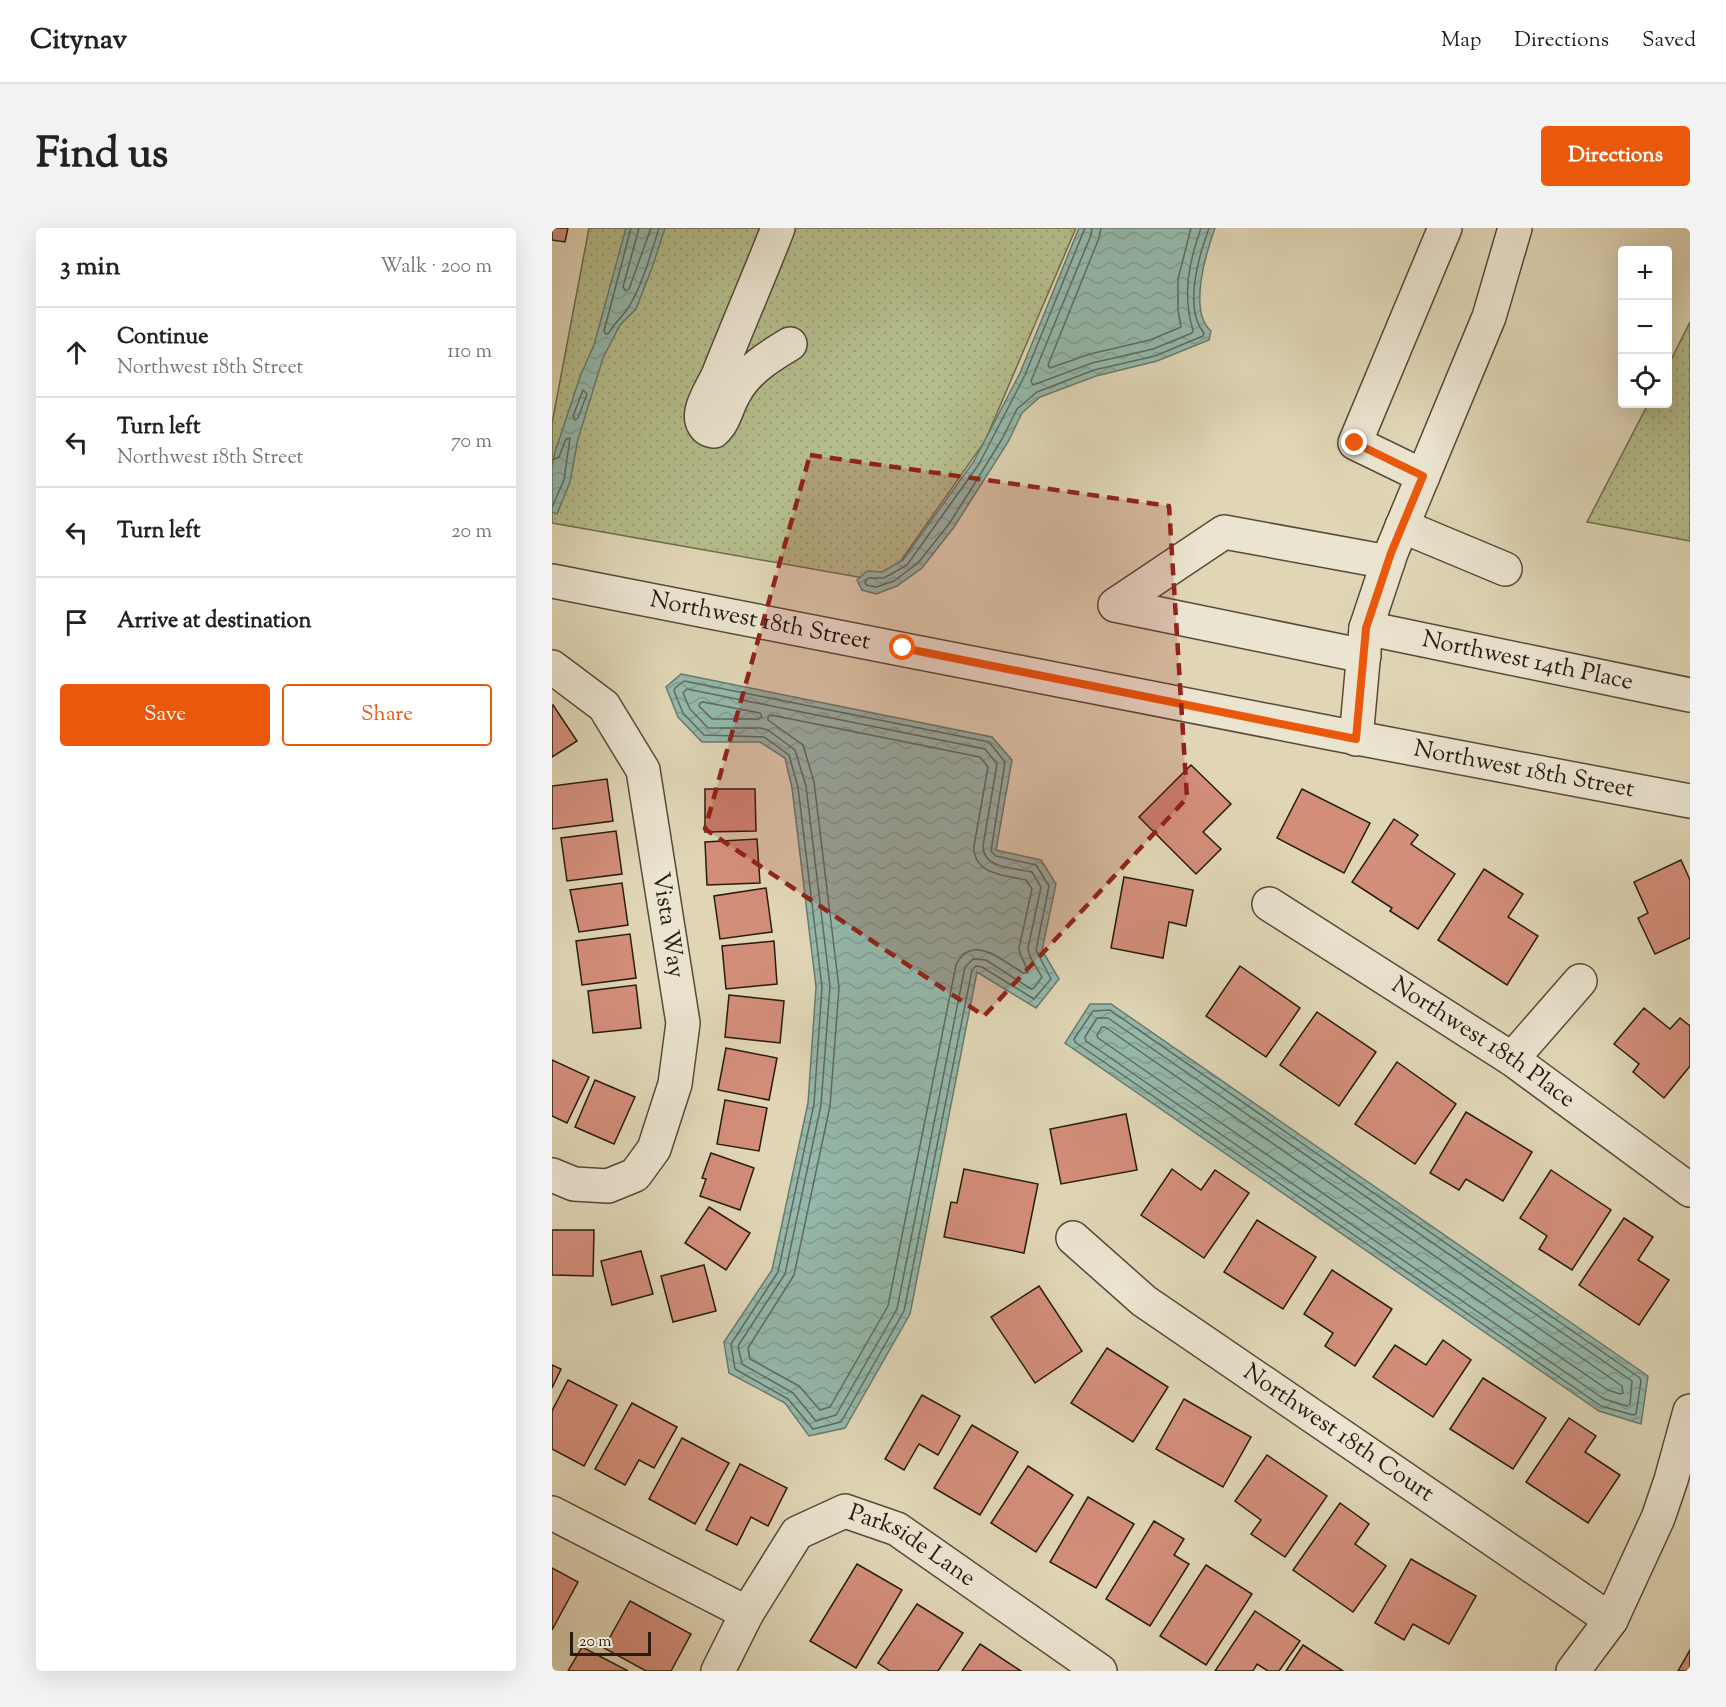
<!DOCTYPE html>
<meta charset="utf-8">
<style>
:root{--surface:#fff;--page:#f2f2f2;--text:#222;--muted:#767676;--line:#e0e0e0;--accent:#ea580c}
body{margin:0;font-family:"Sorts Mill Goudy",serif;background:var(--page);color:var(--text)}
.controls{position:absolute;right:18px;top:18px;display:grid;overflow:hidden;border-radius:6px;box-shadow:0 6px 24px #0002}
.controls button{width:54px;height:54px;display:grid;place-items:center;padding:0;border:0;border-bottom:2px solid var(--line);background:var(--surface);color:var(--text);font:30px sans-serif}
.scale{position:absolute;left:18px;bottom:15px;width:81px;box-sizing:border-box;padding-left:6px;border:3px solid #281c0f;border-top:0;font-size:16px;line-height:21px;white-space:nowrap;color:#281c0f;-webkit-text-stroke:4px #ebe4d0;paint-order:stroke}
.stop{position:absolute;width:18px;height:18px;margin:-14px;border:4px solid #ea580c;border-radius:50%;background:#fff}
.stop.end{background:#ea580c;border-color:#fff;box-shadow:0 2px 6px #0008}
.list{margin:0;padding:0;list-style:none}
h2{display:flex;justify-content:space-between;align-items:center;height:78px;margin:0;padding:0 24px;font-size:26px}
h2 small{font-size:20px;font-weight:400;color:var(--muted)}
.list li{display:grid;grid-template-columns:39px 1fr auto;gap:18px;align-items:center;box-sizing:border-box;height:90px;padding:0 24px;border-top:2px solid var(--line)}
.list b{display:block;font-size:22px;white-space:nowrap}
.list p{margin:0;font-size:20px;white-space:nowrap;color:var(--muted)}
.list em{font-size:20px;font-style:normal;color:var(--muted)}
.actions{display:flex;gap:12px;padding:18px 24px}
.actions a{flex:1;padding:14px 0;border:2px solid var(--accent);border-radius:6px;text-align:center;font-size:21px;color:var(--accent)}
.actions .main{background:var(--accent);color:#fff}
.icon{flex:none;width:33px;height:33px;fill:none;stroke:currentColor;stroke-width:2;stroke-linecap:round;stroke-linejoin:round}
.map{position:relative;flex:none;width:1138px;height:1443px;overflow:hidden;border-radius:6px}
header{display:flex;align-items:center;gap:36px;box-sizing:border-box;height:84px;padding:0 30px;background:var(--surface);border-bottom:2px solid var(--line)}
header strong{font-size:28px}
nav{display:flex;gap:33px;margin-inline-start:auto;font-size:21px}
.intro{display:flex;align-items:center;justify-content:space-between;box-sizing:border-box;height:144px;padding:0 36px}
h1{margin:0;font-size:42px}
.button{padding:15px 27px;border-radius:6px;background:var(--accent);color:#fff;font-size:21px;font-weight:700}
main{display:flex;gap:36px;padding:0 36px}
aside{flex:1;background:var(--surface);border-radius:6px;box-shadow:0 6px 24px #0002}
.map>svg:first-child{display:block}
</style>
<header>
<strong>Citynav</strong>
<nav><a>Map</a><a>Directions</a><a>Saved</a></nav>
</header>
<div class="intro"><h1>Find us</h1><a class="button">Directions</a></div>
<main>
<aside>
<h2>3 min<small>Walk · 200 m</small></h2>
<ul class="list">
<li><svg class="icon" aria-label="ahead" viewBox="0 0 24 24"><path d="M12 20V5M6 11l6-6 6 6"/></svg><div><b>Continue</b><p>Northwest 18th Street</p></div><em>110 m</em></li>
<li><svg class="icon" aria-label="left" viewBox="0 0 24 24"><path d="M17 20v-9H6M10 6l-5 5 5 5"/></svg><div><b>Turn left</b><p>Northwest 18th Street</p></div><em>70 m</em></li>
<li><svg class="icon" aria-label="left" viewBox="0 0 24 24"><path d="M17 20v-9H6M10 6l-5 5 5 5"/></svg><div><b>Turn left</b></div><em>20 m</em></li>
<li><svg class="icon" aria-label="arrive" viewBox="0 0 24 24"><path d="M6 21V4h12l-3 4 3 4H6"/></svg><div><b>Arrive at destination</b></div></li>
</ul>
<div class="actions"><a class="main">Save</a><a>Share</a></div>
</aside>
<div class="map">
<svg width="1138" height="1443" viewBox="0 0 1138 1443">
<defs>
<pattern id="grass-dots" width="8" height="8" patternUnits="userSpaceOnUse" patternTransform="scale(1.5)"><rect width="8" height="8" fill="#b5bd8c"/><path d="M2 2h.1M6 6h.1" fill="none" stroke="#9ca278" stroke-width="1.8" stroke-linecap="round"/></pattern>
<pattern id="water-waves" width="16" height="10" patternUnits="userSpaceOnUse" patternTransform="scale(1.5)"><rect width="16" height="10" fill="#94b9ac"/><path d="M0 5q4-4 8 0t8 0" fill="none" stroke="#809e93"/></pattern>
</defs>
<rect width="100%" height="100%" fill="#e0d6b6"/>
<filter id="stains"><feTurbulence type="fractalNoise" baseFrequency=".00333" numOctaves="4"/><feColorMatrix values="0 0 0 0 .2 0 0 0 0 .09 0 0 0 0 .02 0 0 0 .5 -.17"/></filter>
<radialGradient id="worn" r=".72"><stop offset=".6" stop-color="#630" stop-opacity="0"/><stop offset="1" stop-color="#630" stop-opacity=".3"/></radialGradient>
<g fill="url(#grass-dots)" stroke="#6e6c4e" stroke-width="1.5">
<path d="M 37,0 L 524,0 L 433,213 L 334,354 L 0,295 L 0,195 Z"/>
<path d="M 1138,94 L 1138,313 L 1035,294 L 1096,176 L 1116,176 L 1116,138 Z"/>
</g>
<g fill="url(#water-waves)" stroke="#697a6d" stroke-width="1.5">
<path d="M 74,0 L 113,0 L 101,37 L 84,81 L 68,97 L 51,130 L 26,211 L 18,254 L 5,286 L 0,284 L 0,239 L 3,224 L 29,146 L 42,117 Z"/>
<path d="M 527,0 L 663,0 C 654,25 636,83 659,103 L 657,112 L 605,133 L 544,148 L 488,169 L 470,185 L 456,214 L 423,266 L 402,299 L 370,340 L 345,358 L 324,366 L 310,362 L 305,352 L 315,343 L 330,344 L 351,332 L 422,233 L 468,145 Z"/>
<path d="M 129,446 L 440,509 L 460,532 L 444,622 L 489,632 L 504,656 L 490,722 L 507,751 L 484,780 L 425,744 L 358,1086 L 293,1200 L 257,1208 L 233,1175 L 177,1145 L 172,1114 L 220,1042 L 256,875 L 264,759 L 240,560 L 233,530 L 208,514 L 150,514 L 126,489 L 114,459 Z"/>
<path d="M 538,776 L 559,776 L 1096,1148 L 1089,1196 L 1047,1183 L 513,815 Z"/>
</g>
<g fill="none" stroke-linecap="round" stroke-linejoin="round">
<g stroke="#5e6a5e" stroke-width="1.5">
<path d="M 79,0 L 52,103 L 54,106 L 57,105 C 63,93 74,86 79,75 C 92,52 99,25 107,0"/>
<path d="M 87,0 L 71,59 L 74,63 L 77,61 L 99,0"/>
<path d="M 533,0 L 473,147 L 427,236 L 355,337 L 332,350 L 317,350 L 313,353 L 314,357 L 324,359 L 342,353 L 366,335 L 397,296 L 418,263 L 450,211 L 465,181 L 485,164 L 542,142 L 603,128 L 651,108 L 652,105 C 631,80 647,27 657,0"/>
<path d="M 540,0 L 539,7 L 479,153 L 481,157 L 540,135 L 601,121 L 640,105 L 641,102 C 630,67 637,34 649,0"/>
<path d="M 549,0 L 547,10 L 496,137 L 498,140 L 538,126 L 598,112 L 629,99 L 626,82 L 626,51 L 639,0"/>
<path d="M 31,162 L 35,166 L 26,190 L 23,192 L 21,188 Z"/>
<path d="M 0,232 L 7,229 L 14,211 L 18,210 L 12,252 L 0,279"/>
<path d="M 132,453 L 437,514 L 453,534 L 439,623 L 444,628 L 484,637 L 497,658 L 484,722 L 499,751 L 482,771 L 430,739 L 424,738 L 420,742 L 352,1083 L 289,1194 L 261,1201 L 236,1171 L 183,1141 L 179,1116 L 226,1044 L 262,876 L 270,759 L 246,559 L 237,527 L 212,509 L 152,507 L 131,485 L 122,463 L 123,460 Z"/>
<path d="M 135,461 L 433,521 L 445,536 L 431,618 C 431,641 463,640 480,644 L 489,659 L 476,720 L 478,729 L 490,749 L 482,760 L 479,761 L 434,732 L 421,731 L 413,739 L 345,1081 L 284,1187 L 264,1193 L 241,1165 L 190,1136 L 186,1118 L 233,1046 L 269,877 L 278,758 L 254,558 L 243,522 L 216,502 L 208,500 L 156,500 L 138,481 L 131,465 Z"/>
<path d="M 151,474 L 208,485 L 210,489 L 207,491 L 160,491 L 147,478 L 148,475 Z"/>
<path d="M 219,487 L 428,529 L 436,539 L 422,618 C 421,647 453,647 474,652 L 480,661 L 467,720 C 467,729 476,737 475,745 L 471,745 C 451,733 420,704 404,737 L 336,1078 L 278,1179 L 268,1182 L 247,1158 L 198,1131 L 196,1120 L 242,1047 L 278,878 L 287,760 L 262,554 L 251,517 L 216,492 L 216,489 Z"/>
<path d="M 558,782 L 1088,1150 L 1089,1153 L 1084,1186 L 1081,1187 L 1049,1178 L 523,814 L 522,811 L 541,783 Z"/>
<path d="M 545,790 L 556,790 L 1080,1153 L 1078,1176 L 1075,1178 L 1052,1171 L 534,813 L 533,809 Z"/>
<path d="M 550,799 L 553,799 L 1070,1158 L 1071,1165 L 1068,1166 L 1056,1162 L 546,810 L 545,807 Z"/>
</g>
</g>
<g fill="#d38e7a" stroke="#281c0f" stroke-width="1.5">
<path d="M 0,0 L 16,0 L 13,14 L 0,12 Z"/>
<path d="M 1,477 L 25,513 L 0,529 L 0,478 Z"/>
<path d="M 639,537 L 679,576 L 651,604 L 669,621 L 644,646 L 587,589 Z"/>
<path d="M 55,551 L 61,593 L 0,601 L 0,558 Z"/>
<path d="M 153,561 L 203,561 L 204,603 L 153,604 Z"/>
<path d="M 750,561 L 818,595 L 792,645 L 725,610 Z"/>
<path d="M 842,591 L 866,607 L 859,616 L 903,646 L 866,701 L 838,683 L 840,680 L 800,654 Z"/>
<path d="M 64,603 L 70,646 L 15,653 L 9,610 Z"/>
<path d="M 205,611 L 208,655 L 155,657 L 153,614 Z"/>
<path d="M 1129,632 L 1138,652 L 1138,710 L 1103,726 L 1086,690 L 1096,685 L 1082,654 Z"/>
<path d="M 932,641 L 971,666 L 956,689 L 986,708 L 955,757 L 886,712 Z"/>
<path d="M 572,649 L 641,662 L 634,698 L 617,694 L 611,730 L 559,720 Z"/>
<path d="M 70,655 L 76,697 L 27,704 L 18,662 Z"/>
<path d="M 214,660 L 220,704 L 168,711 L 162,668 Z"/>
<path d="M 78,706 L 84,750 L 30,757 L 24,713 Z"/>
<path d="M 222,713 L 225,756 L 174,761 L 170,718 Z"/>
<path d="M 688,738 L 748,780 L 714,829 L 654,788 Z"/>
<path d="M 84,757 L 89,800 L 41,805 L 36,763 Z"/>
<path d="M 177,767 L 232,773 L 228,815 L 173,809 Z"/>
<path d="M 1092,780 L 1118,801 L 1128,790 L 1138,798 L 1138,838 L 1112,870 L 1081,844 L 1087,836 L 1062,816 Z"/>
<path d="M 765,784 L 824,824 L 787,878 L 728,837 Z"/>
<path d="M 174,820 L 225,830 L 217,872 L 166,862 Z"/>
<path d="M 0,832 L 37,849 L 15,895 L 0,888 Z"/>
<path d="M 845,834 L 904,876 L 863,936 L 803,896 Z"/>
<path d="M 43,852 L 83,869 L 62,916 L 23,899 Z"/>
<path d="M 173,872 L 215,880 L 207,923 L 165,916 Z"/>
<path d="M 914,884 L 980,924 L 951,973 L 914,951 L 907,962 L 878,945 Z"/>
<path d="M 574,886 L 585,942 L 509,956 L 498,901 Z"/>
<path d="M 159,925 L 202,940 L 188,982 L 148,968 L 154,951 L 150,950 Z"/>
<path d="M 412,941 L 486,956 L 472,1025 L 392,1009 L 399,974 L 405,975 Z"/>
<path d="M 620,941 L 649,962 L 663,942 L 697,965 L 652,1030 L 589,987 Z"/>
<path d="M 999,942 L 1059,982 L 1020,1042 L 987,1021 L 995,1008 L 968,990 Z"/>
<path d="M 157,979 L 198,1005 L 174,1042 L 133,1015 Z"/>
<path d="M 1072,990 L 1101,1009 L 1086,1032 L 1117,1052 L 1087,1097 L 1027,1057 Z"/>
<path d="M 705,992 L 764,1029 L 731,1081 L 672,1044 Z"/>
<path d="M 0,1002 L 42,1002 L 41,1048 L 0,1047 Z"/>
<path d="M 89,1023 L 101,1066 L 60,1077 L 49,1033 Z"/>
<path d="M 152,1037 L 164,1083 L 121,1094 L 109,1048 Z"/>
<path d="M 780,1042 L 840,1081 L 803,1138 L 773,1118 L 781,1105 L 752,1086 Z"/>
<path d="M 487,1058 L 530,1123 L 483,1155 L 439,1089 Z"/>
<path d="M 891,1112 L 919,1132 L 881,1189 L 821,1149 L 843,1117 L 874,1137 Z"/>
<path d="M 555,1120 L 616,1159 L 581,1214 L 519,1175 Z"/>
<path d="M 0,1137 L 9,1141 L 0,1160 Z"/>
<path d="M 931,1150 L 994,1190 L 961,1241 L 898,1201 Z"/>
<path d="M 16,1152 L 65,1177 L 32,1238 L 0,1221 L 0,1183 Z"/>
<path d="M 370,1167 L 408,1188 L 386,1227 L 367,1216 L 352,1242 L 333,1231 Z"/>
<path d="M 632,1171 L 699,1209 L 671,1259 L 604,1221 Z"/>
<path d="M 80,1175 L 125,1199 L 102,1240 L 87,1232 L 73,1257 L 43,1241 Z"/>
<path d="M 1017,1190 L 1044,1208 L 1033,1224 L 1068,1247 L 1036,1295 L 974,1254 Z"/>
<path d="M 420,1197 L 466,1224 L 428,1287 L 382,1260 Z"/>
<path d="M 130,1210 L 177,1235 L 143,1296 L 97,1271 Z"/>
<path d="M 715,1227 L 775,1268 L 733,1329 L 699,1306 L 709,1292 L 683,1273 Z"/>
<path d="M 188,1236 L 235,1260 L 216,1298 L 199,1289 L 185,1317 L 154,1302 Z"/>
<path d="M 476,1238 L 521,1267 L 484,1324 L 439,1295 Z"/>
<path d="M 536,1269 L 582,1296 L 544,1360 L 498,1334 Z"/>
<path d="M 788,1275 L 817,1296 L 803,1316 L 834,1338 L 801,1384 L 741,1342 Z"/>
<path d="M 602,1293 L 632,1311 L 622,1327 L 637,1336 L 598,1398 L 554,1371 Z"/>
<path d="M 859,1331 L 924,1368 L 897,1416 L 861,1396 L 852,1412 L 823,1395 Z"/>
<path d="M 305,1336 L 350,1362 L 304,1440 L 258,1413 Z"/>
<path d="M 654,1337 L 700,1366 L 654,1437 L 608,1408 Z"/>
<path d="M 0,1340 L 26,1354 L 0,1402 Z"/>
<path d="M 78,1373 L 139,1406 L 119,1443 L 94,1443 L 52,1420 Z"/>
<path d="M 365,1376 L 411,1405 L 386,1443 L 338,1443 L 326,1435 Z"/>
<path d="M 703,1383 L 748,1413 L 727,1443 L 716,1443 L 705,1436 L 701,1443 L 663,1443 Z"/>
<path d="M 428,1416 L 469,1443 L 410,1443 Z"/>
<path d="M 751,1417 L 791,1443 L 734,1443 Z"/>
<path d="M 30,1419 L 76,1443 L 16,1443 Z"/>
<path d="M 1138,1422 L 1138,1443 L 1126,1443 Z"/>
</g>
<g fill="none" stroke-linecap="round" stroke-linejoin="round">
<g stroke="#564a39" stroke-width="36">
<g id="minor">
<path d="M 226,0 C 207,49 186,97 167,145 C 162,157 152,171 150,183 C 148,193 152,202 162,203 C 173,193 175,178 182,166 C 194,143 216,129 238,116"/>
<path d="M 871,248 L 803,215 L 893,0"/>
<path d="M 850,298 L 953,341"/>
<path id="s1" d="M 0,353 C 379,426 758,503 1138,573"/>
<path id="s2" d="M 814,400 L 1138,467"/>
<path d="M 812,428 L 563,377 L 672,304 L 836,334"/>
<path id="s3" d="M 0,439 L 52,478 L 91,542 L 131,795 L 123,856 L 102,921 L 83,947 L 56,958 L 22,956 L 0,947"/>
<path d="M 804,511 L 814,400 L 839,325 L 937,89 L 963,0"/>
<path id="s4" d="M 717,676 L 960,831 L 1138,962"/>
<path d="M 960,831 L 1028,753"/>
<path id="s5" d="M 521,1010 L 592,1073 L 1059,1392"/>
<path id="s6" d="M 0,1285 L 195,1385 L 245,1305 L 293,1283 L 345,1301 L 548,1443"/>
<path d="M 166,1443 L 195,1385"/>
<path d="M 1021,1443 L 1059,1392 L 1106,1290 L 1119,1252 L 1138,1183"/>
</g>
</g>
<use href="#minor" stroke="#ebe4d0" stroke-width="33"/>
</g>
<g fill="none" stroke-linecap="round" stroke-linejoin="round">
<path stroke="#ea580c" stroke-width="8" d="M 351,420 L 804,511 L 814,400 L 839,325 L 871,248 L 803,215"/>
</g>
<path fill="#8f2418" fill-opacity="0.2" stroke="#8f2418" stroke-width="4.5" stroke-dasharray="12 8" stroke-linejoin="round" d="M 258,227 L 617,278 L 635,570 L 432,788 L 153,601 Z"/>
<g text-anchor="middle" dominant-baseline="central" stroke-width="5" stroke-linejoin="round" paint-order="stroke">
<g font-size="24" fill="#281c0f" stroke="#ebe4d0">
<text stroke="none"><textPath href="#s1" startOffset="212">Northwest 18th Street</textPath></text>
<text stroke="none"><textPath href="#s2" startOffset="165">Northwest 14th Place</textPath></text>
<text stroke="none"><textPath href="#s1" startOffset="990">Northwest 18th Street</textPath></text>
<text stroke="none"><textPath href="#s3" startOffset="297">Vista Way</textPath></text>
<text stroke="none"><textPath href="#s4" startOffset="255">Northwest 18th Place</textPath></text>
<text stroke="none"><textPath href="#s5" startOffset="330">Northwest 18th Court</textPath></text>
<text stroke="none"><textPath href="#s6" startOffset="442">Parkside Lane</textPath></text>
</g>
</g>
<rect width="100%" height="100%" filter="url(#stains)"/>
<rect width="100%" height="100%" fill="url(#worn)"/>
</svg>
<div class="controls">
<button>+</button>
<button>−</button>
<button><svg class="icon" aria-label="locate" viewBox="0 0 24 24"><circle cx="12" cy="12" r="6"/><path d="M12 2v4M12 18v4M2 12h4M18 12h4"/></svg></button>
</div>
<div class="scale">20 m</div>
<div class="stop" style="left:351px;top:420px"></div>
<div class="stop end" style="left:803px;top:215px"></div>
</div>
</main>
